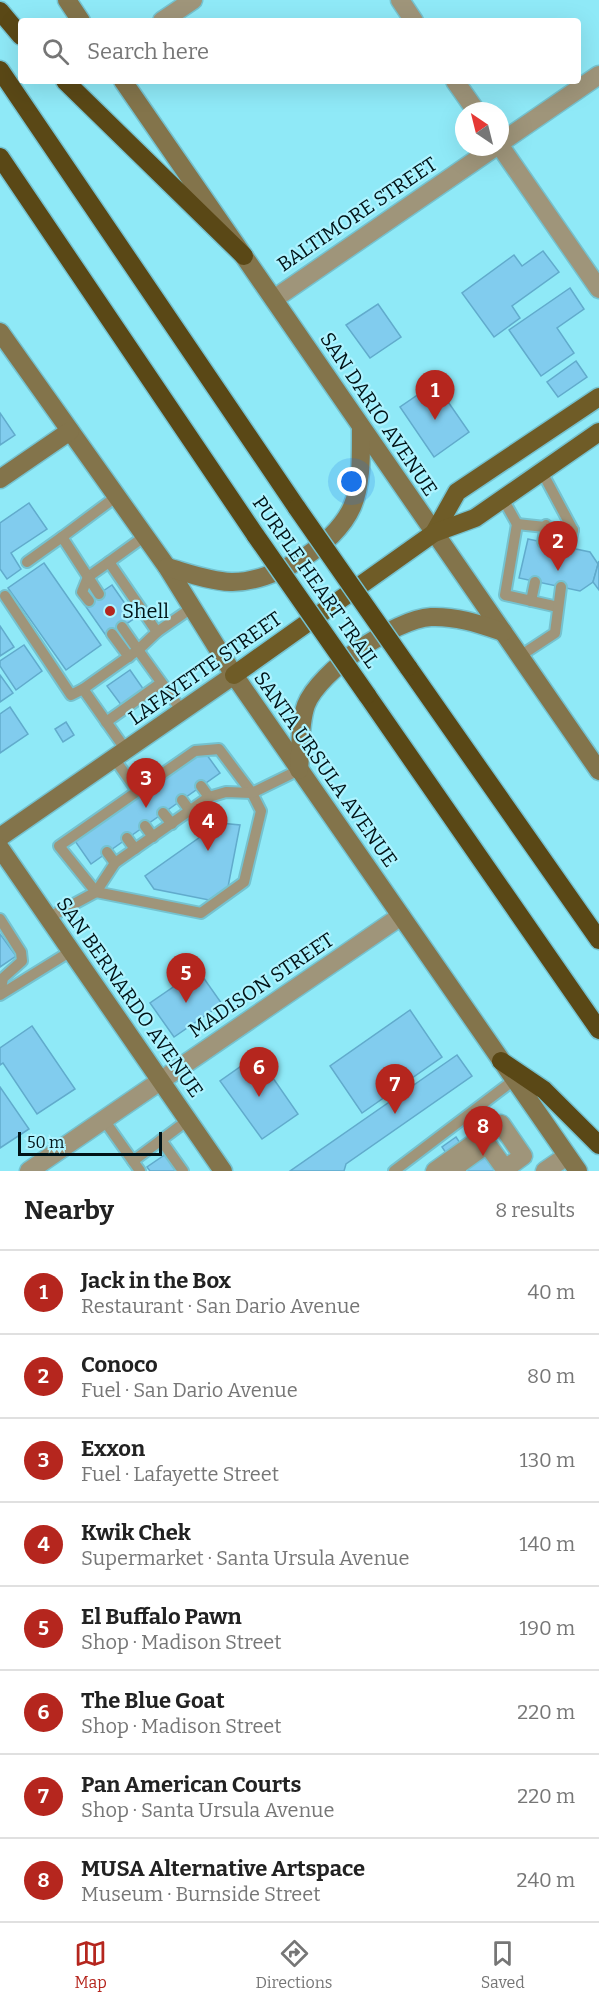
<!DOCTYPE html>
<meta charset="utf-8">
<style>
:root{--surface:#fff;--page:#f6f6f6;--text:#222;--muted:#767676;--line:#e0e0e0;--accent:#b5261e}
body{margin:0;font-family:Bitter,serif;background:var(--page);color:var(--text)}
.compass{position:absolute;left:455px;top:102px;width:54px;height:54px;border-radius:50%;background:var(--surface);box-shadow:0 6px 24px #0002;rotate:325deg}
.scale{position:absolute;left:18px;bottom:15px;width:144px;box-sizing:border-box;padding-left:6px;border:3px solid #001317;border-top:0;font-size:16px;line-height:21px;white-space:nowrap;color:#001317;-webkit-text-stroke:4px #adf3ff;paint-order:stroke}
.you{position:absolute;left:352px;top:482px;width:21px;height:21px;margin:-15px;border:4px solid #fff;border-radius:50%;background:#1a73e8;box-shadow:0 0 0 9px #1a73e833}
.badge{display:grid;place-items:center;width:39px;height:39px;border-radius:50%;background:var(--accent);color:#fff;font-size:20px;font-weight:700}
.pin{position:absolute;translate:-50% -50px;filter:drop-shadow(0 2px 3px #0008)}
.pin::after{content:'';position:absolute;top:32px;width:21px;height:18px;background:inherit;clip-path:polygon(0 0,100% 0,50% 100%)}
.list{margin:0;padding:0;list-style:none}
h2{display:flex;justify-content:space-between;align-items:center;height:78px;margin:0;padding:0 24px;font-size:26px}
h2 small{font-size:20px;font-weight:400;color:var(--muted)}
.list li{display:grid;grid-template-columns:39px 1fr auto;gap:18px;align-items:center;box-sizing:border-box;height:84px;padding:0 24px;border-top:2px solid var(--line)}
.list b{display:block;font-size:22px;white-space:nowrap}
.list p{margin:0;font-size:20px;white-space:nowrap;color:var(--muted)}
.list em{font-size:20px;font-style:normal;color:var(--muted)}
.icon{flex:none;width:33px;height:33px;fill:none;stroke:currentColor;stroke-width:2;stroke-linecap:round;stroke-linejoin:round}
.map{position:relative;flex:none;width:599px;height:1171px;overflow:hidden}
.search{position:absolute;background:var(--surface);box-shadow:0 6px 24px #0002;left:18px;right:18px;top:18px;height:66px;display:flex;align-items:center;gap:15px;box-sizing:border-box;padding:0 21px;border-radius:6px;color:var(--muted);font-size:22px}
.sheet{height:750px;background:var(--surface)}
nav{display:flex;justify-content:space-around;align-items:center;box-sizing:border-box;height:84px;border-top:2px solid var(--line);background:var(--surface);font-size:16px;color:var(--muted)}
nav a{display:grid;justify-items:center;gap:3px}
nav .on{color:var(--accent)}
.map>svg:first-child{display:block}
</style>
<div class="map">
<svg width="599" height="1171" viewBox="0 0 599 1171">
<rect width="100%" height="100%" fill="#8fe9f7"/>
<g fill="#81ccee" stroke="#61abcc" stroke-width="1.5">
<path d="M 543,251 L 559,272 L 512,306 L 520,318 L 494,337 L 462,293 L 514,255 L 522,266 Z"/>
<path d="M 570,288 L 584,309 L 557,328 L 574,353 L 541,376 L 509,330 Z"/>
<path d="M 378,304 L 401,337 L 370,358 L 346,325 Z"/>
<path d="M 576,361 L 587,377 L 558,397 L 547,382 Z"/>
<path d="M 435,383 L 469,432 L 434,457 L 400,407 Z"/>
<path d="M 0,413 L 15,435 L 0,445 Z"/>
<path d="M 29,503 L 47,529 L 11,553 L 21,569 L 7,579 L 0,569 L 0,523 Z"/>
<path d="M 528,539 L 590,552 L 598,564 L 593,582 L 580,591 L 519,578 Z"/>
<path d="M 599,561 L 599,590 L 593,582 Z"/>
<path d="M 44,563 L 101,645 L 66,670 L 8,588 Z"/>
<path d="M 112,585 L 135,618 L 107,637 L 84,604 Z"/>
<path d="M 0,626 L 14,647 L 0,656 Z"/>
<path d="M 24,645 L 42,671 L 16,690 L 0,666 L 0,661 Z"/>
<path d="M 130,670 L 144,690 L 122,706 L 107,686 Z"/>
<path d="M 0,675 L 13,693 L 0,702 Z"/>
<path d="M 10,707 L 28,734 L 0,753 L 0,714 Z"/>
<path d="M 66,722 L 74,735 L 63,742 L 55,729 Z"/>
<path d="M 204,751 L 220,773 L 91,864 L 75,841 Z"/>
<path d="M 220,823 L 240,825 L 228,887 L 209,900 L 154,889 L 145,876 Z"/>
<path d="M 0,934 L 16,956 L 0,967 Z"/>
<path d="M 198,970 L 222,1004 L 174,1037 L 150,1003 Z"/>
<path d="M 410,1010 L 442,1057 L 362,1113 L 330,1066 Z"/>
<path d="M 32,1026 L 75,1089 L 37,1114 L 3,1063 L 0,1065 L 0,1048 Z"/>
<path d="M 257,1055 L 298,1114 L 262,1139 L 220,1081 Z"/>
<path d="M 457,1055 L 472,1076 L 346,1164 L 344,1171 L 290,1171 Z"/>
<path d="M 0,1087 L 29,1129 L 0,1148 Z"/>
<path d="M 456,1137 L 460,1143 L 446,1153 L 442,1147 Z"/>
<path d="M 487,1144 L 502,1171 L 457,1171 Z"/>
<path d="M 166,1154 L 178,1171 L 150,1171 L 147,1167 Z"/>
</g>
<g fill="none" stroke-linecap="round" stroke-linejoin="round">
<g stroke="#75c2cf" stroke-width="14">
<g id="lane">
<path d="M 542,472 L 573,530"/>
<path d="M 503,499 L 517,524"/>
<path d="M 543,542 L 546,525"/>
<path d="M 27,562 L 62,537"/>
<path d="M 109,562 L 88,577 L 62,537 L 117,496"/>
<path d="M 88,577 L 82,592 L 89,601"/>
<path d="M 88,577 L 99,594"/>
<path d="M 5,596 L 71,695 L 83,689"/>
<path d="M 531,601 L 535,582"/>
<path d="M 558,607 L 505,595 L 517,524 L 573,530 L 569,548"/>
<path d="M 122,627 L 138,650 L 157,632 L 109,562 L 145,536"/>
<path d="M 157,632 L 193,607"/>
<path d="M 112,634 L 129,657"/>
<path d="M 520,656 L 555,633 L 561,587"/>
<path d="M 106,722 L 161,683"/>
<path d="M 219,749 L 252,793 L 261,811 L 244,882 L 201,913 L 96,892 L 59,846 L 195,751 Z"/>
<path d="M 126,750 L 83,689 L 138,650 L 182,711"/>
<path d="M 114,758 L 137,791"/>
<path d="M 201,786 L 209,797"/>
<path d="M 182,800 L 190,811"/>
<path d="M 163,813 L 172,824"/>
<path d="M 145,826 L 153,837"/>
<path d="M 127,838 L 135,849"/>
<path d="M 107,852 L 115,863"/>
<path d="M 48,918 L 96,892 L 115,863 L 209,797 L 226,792 L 252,793 L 299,770"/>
<path d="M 0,919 L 21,952 L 22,961 L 3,978 L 0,994"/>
<path d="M 0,995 L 71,951"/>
<path d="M 104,1120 L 140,1171"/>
<path d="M 161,1140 L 183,1171"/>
<path d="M 133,1161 L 188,1120"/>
<path d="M 394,1171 L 514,1080"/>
</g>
</g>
<g stroke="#75c2cf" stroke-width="21">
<g id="street">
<path d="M 400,0 L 414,21"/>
<path d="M 162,21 L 193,0"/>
<path d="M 455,81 L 476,111"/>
<path d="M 500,143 L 599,75"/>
<path d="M 500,146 L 599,289"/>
<path d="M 274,299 L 495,147"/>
<path d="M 29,1171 L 401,916"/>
<path d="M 435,1171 L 501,1124 L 523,1156 L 505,1169 L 487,1144 L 455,1167 L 457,1171"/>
<path d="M 545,1171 L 567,1156"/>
</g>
</g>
<g stroke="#75c2cf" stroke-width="21">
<g id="secondary">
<path d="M 67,0 L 81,21"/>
<path d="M 123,81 L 599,771"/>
<path d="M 0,332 L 167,567 L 234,675 L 578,1171"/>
<path d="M 0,479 L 70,431"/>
<path d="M 167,567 C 188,573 209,581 231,582 C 272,583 335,546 352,507 C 362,484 361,454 361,429"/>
<path d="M 299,770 C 301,749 299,725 306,705 C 319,671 395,619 431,617 C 456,616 479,624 503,632"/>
<path d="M 0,837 L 234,675"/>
<path d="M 0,848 L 223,1171"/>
</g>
</g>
<g stroke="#75c2cf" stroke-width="21">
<g id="primary">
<path d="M 434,533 L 457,492 L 599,397"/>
<path d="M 234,675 L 434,533 L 475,518 L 599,432"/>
</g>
</g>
<g stroke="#75c2cf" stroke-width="21">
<g id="highway">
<path d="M 0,11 L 21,36"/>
<path d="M 0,70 L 297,508"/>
<path d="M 65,81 L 244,256"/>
<path d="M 0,157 L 256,536"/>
<path d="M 408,667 L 599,940"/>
<path d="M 367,695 L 599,1030"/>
<path d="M 501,1061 L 544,1090 L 599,1145"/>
</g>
</g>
<use href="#lane" stroke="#9f957a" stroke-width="10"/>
<use href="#street" stroke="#9f957a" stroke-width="18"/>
<use href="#secondary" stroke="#83744b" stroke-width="18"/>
<use href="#primary" stroke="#6f5c27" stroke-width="18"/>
<use href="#highway" stroke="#5a4816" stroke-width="18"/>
<g stroke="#75c2cf" stroke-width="21" stroke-linecap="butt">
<g id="highway-bridge">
<path d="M 297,508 L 408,667"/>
<path d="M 256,536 L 367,695"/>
</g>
</g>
<use href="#highway-bridge" stroke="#5a4816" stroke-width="18"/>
</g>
<circle fill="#b5261e" stroke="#adf3ff" stroke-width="2" cx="110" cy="611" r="6"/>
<g text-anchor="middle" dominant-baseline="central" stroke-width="4.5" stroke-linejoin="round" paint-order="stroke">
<g font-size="20" fill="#001317" stroke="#adf3ff">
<text transform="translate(357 214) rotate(-34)">BALTIMORE STREET</text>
<text transform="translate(379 414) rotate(56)">SAN DARIO AVENUE</text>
<text transform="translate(316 582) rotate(55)">PURPLE HEART TRAIL</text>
<text transform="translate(205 668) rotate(-35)">LAFAYETTE STREET</text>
<text transform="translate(326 769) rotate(55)">SANTA URSULA AVENUE</text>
<text transform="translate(261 985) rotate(-34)">MADISON STREET</text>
<text transform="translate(130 997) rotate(55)">SAN BERNARDO AVENUE</text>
</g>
<g font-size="20" fill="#001317" stroke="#adf3ff" text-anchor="start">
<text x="122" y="611">Shell</text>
</g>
</g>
</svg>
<svg class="compass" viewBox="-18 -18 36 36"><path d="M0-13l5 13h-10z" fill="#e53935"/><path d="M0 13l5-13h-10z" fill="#767676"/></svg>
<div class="scale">50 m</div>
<div class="you"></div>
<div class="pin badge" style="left:435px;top:420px">1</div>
<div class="pin badge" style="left:558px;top:571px">2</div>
<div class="pin badge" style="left:146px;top:808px">3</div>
<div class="pin badge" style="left:208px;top:851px">4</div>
<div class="pin badge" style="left:186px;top:1003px">5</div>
<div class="pin badge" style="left:259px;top:1097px">6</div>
<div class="pin badge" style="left:395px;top:1114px">7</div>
<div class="pin badge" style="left:483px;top:1156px">8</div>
<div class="search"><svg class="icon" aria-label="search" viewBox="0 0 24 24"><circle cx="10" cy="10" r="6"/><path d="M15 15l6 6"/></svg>Search here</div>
</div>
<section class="sheet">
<h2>Nearby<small>8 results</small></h2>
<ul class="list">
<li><span class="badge">1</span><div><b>Jack in the Box</b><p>Restaurant · San Dario Avenue</p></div><em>40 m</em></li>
<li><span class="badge">2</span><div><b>Conoco</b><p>Fuel · San Dario Avenue</p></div><em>80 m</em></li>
<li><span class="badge">3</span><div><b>Exxon</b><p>Fuel · Lafayette Street</p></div><em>130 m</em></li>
<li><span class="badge">4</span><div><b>Kwik Chek</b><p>Supermarket · Santa Ursula Avenue</p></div><em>140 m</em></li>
<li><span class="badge">5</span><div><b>El Buffalo Pawn</b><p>Shop · Madison Street</p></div><em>190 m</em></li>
<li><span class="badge">6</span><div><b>The Blue Goat</b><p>Shop · Madison Street</p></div><em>220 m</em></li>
<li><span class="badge">7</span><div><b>Pan American Courts</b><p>Shop · Santa Ursula Avenue</p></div><em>220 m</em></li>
<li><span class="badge">8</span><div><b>MUSA Alternative Artspace</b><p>Museum · Burnside Street</p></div><em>240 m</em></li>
</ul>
</section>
<nav>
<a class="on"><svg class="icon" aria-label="map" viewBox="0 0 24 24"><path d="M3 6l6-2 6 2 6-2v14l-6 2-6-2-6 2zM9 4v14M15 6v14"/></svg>Map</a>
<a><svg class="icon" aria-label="directions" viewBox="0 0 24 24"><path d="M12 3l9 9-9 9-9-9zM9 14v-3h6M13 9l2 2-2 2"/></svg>Directions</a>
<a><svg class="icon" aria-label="saved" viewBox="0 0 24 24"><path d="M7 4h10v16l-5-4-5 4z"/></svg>Saved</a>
</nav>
